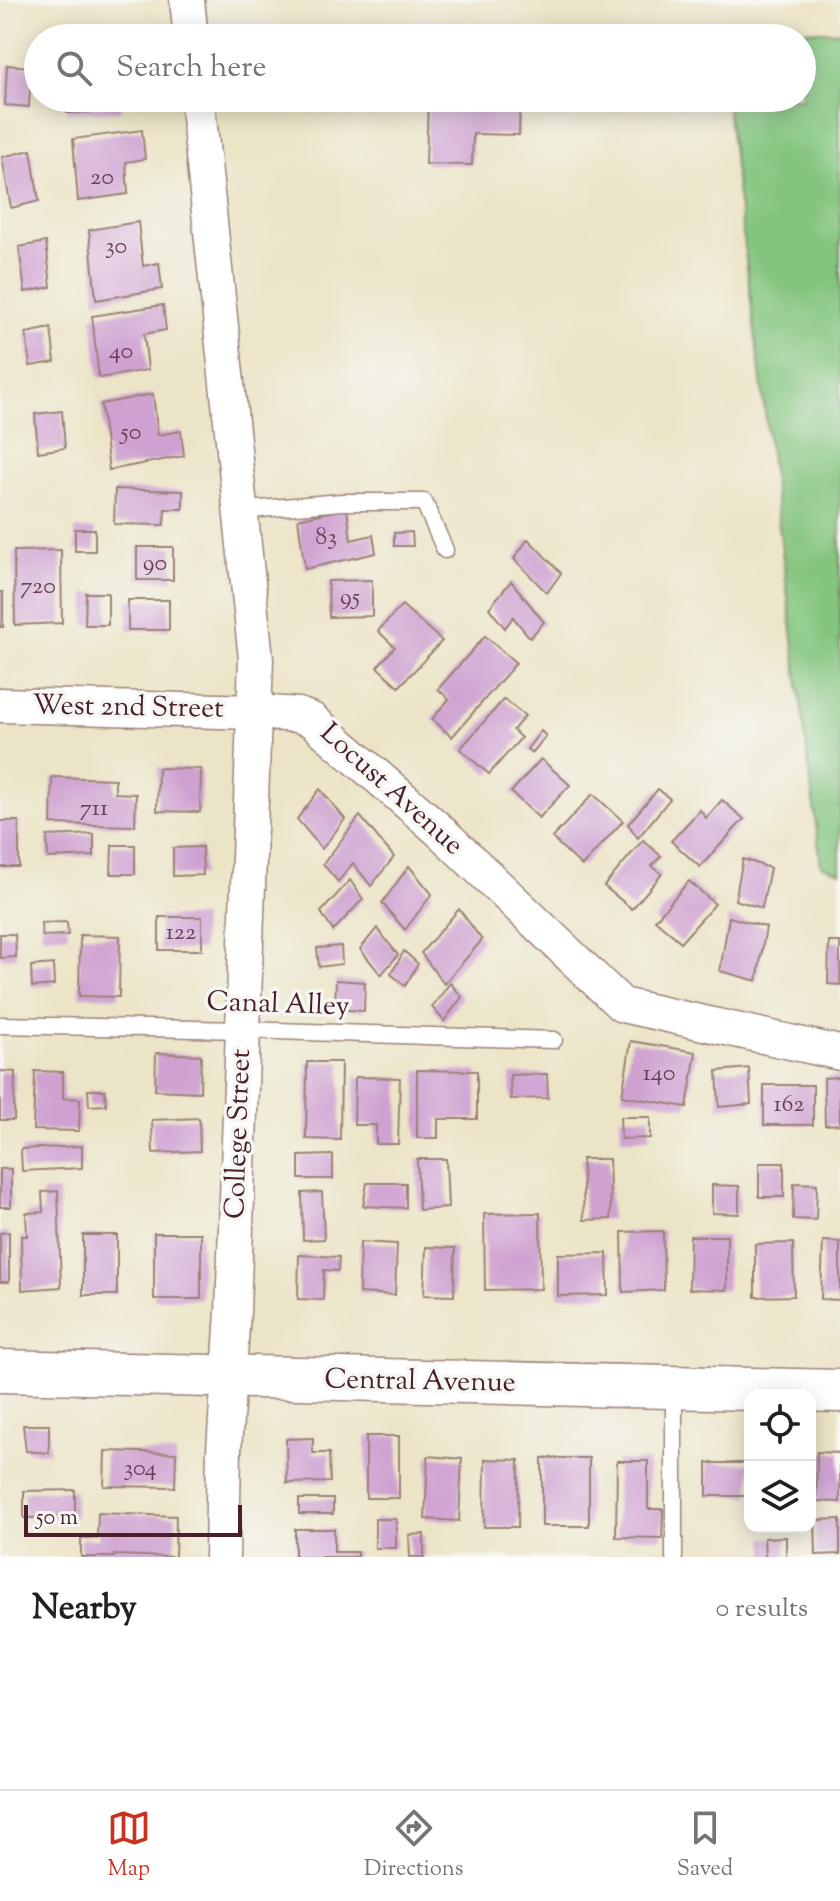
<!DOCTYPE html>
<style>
:root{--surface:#fff;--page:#f2f2f2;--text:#202124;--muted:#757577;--line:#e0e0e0;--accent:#c8321e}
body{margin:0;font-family:"Sorts Mill Goudy",serif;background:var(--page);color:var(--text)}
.controls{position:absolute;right:24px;bottom:24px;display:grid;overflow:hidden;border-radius:16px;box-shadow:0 4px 20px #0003}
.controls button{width:72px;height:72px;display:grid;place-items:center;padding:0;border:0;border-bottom:2px solid var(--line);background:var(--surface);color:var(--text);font:40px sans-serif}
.scale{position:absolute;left:24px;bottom:20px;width:218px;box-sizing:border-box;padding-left:8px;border:4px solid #4a1f2b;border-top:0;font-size:22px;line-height:28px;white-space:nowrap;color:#4a1f2b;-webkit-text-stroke:6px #f6f6f2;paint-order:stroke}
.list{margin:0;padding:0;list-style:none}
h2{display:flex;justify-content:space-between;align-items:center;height:104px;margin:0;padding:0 32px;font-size:34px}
h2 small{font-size:26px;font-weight:400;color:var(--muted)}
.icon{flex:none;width:44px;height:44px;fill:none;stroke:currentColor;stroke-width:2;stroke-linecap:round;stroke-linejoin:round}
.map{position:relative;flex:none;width:840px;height:1557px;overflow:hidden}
.search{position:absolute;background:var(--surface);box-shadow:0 4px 20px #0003;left:24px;right:24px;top:24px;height:88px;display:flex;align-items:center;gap:20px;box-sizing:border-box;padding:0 28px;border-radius:44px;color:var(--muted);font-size:30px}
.sheet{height:232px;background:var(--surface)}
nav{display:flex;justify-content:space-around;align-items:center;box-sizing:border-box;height:112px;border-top:2px solid var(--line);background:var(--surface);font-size:22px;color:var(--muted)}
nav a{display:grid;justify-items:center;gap:4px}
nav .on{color:var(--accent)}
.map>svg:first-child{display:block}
</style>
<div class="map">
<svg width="840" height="1557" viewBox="0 0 840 1557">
<rect width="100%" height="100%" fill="#f6f6f2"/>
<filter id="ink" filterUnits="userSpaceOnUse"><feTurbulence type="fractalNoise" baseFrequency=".0125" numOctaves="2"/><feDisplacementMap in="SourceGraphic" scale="16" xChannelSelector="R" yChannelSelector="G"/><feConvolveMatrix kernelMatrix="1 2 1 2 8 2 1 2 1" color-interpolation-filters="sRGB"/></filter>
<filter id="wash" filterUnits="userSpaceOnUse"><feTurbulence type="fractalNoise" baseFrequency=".006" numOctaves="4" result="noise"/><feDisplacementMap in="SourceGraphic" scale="32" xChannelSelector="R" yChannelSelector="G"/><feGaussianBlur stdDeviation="1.8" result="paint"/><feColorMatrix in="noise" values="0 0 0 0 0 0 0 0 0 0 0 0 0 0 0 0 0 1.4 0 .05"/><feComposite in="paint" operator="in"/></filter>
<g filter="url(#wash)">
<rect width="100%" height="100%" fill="#ece4c6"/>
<path fill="#83c57e" stroke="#667254" stroke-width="2" d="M 717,26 L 840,32 L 840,872 L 821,865 L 726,98 L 802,98 L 802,38 L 719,38 Z"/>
<g id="blocks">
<g fill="#cfa1d1">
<path d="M 7,65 L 31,67 L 29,107 L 5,105 Z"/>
<path d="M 67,98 L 121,98 L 121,111 L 67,113 Z"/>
<path d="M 428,98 L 520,98 L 519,135 L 473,134 L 472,165 L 426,164 Z"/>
<path d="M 142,130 L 145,159 L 126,162 L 128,194 L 78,201 L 73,139 Z"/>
<path d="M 31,150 L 39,201 L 11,208 L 2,157 Z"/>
<path d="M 138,222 L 143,266 L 159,263 L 162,289 L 96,300 L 89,230 Z"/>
<path d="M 46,242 L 51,287 L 25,292 L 19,247 Z"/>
<path d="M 163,305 L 166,330 L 144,334 L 148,370 L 99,378 L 92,316 Z"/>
<path d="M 51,328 L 55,362 L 30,366 L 26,333 Z"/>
<path d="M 153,394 L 158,435 L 181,431 L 184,456 L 109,470 L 101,404 Z"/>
<path d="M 62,411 L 65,448 L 38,452 L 35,414 Z"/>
<path d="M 115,489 L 183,491 L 183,509 L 165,509 L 164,525 L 114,524 Z"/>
<path d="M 347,508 L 351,540 L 373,535 L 376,553 L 305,569 L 298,519 Z"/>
<rect x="75" y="529" width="20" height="22"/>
<path d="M 412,532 L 413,546 L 394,546 L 394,533 Z"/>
<path d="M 528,539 L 561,573 L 547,593 L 514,559 Z"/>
<rect x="137" y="547" width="36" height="33"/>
<path d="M 61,550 L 62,623 L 15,625 L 14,551 Z"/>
<path d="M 372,580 L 372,616 L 329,617 L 328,581 Z"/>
<path d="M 511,581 L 544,622 L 530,638 L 513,617 L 505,628 L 489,608 Z"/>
<rect x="0" y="592" width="3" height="35"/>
<path d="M 86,593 L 108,593 L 108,625 L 85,625 Z"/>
<rect x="128" y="600" width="41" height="30"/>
<path d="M 402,605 L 442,641 L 399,687 L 377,667 L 395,647 L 378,631 Z"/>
<path d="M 485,636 L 516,663 L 452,737 L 432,719 L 449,699 L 438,689 Z"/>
<path d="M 504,699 L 525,716 L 513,730 L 521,738 L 489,774 L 460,749 Z"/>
<path d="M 541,731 L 546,736 L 532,753 L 527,749 Z"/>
<path d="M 541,759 L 570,785 L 539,818 L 511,792 Z"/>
<path d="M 158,768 L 201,769 L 200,812 L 157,811 Z"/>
<path d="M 52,777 L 115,779 L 115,793 L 136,794 L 135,826 L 51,824 Z"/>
<path d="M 320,789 L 345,819 L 322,849 L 297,819 Z"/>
<path d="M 658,789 L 670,799 L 638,838 L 628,824 Z"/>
<path d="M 593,794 L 623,821 L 582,866 L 552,838 Z"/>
<path d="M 722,800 L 744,819 L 700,867 L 671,841 L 700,810 L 706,818 Z"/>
<path d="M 360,816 L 394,857 L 371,886 L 353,863 L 338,882 L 323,864 Z"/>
<rect x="0" y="821" width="19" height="46"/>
<path d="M 94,834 L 94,856 L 48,858 L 47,836 Z"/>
<path d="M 643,840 L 661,856 L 652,866 L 662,874 L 632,909 L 604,886 Z"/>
<path d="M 112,845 L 135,845 L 135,874 L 111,874 Z"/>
<path d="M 202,847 L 203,875 L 173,876 L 173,848 Z"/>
<path d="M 743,859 L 770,868 L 762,908 L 735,900 Z"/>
<path d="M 409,866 L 432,894 L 405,930 L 382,903 Z"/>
<path d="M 350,880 L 363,899 L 333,931 L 321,912 Z"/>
<path d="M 689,881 L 715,904 L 681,942 L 655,920 Z"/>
<path d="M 459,909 L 482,940 L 444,984 L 421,953 Z"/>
<rect x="159" y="917" width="43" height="33"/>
<path d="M 729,917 L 766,927 L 757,981 L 720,971 Z"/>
<path d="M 67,922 L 68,935 L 42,936 L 41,923 Z"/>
<path d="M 377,928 L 398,955 L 381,975 L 360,949 Z"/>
<path d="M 0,934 L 15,934 L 16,957 L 0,958 Z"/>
<path d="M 80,935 L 120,936 L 119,997 L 79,996 Z"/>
<path d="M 829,942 L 840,942 L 840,985 L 828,984 Z"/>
<path d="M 341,946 L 342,964 L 319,967 L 317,948 Z"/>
<path d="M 404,951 L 418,964 L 405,986 L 391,974 Z"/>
<path d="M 53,964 L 54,985 L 32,987 L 31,966 Z"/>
<path d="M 336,980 L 365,982 L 364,1011 L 335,1009 Z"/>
<path d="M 450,983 L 462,997 L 444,1021 L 432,1007 Z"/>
<path d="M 631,1041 L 696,1052 L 687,1107 L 622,1096 Z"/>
<path d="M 156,1053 L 201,1055 L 200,1092 L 155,1090 Z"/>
<path d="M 307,1062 L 341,1062 L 340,1140 L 306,1139 Z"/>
<path d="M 749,1068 L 751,1104 L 719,1107 L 717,1071 Z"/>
<path d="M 417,1070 L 477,1071 L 477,1119 L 438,1119 L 438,1138 L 417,1138 Z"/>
<path d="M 0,1071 L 15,1072 L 14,1120 L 0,1120 Z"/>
<path d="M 35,1071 L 63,1072 L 63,1098 L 80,1099 L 79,1131 L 33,1130 Z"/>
<path d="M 547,1074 L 548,1098 L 511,1099 L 510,1075 Z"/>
<path d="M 355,1077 L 400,1078 L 398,1144 L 376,1144 L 376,1125 L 354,1125 Z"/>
<path d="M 839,1077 L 840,1124 L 825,1125 L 824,1078 Z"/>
<rect x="764" y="1085" width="49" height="40"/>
<path d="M 88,1090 L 105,1090 L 106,1105 L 89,1106 Z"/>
<path d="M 620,1117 L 650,1117 L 650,1138 L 621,1139 Z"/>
<path d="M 199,1118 L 200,1151 L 153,1153 L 152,1120 Z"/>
<path d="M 82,1146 L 82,1168 L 22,1171 L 21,1149 Z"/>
<path d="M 333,1155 L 333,1179 L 299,1179 L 299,1156 Z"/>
<path d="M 417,1159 L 446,1159 L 448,1208 L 419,1210 Z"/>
<path d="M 582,1159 L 609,1159 L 611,1219 L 584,1220 Z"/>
<rect x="759" y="1163" width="25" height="34"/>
<rect x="0" y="1169" width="11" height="38"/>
<path d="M 367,1183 L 406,1183 L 406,1208 L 363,1206 Z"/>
<path d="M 794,1183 L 817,1184 L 816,1220 L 793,1219 Z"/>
<path d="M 712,1185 L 739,1186 L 739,1214 L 712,1213 Z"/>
<path d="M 58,1191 L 61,1287 L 22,1290 L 21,1236 L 27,1236 L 26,1213 L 43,1212 L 42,1192 Z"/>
<path d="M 322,1192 L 324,1239 L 303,1240 L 302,1193 Z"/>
<path d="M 540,1213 L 541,1289 L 485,1290 L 484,1214 Z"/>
<path d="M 663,1231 L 664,1290 L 623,1292 L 622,1232 Z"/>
<path d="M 9,1232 L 9,1282 L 0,1282 L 0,1233 Z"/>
<rect x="154" y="1233" width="47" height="66"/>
<rect x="83" y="1235" width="34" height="60"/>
<path d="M 690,1236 L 727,1236 L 727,1290 L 689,1289 Z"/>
<path d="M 823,1241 L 840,1242 L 840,1300 L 821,1299 Z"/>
<path d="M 360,1242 L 397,1244 L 395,1295 L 359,1293 Z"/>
<path d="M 793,1243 L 794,1296 L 755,1297 L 755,1244 Z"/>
<path d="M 426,1247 L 455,1248 L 454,1296 L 424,1295 Z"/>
<path d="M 607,1253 L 608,1295 L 558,1296 L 558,1254 Z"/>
<path d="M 299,1255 L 339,1257 L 338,1271 L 324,1270 L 323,1300 L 298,1299 Z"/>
<path d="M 23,1425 L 49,1425 L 49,1453 L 26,1451 Z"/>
<rect x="366" y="1436" width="33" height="62"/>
<path d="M 313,1438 L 313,1453 L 329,1453 L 330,1482 L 287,1483 L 286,1439 Z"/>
<path d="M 105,1451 L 176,1453 L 175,1487 L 104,1486 Z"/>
<path d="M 817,1452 L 840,1453 L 840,1502 L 816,1501 Z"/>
<path d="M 428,1456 L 462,1459 L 459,1521 L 425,1519 Z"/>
<rect x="542" y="1458" width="47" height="68"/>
<path d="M 485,1459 L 519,1460 L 518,1527 L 484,1527 Z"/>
<path d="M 617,1461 L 648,1461 L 648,1509 L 663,1509 L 662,1538 L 616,1537 Z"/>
<rect x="707" y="1463" width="43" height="33"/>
<path d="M 75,1490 L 75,1517 L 24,1518 L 24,1491 Z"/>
<rect x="299" y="1499" width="34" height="15"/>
<path d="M 98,1513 L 176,1516 L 175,1557 L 114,1555 L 114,1557 L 81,1557 L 81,1538 L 97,1539 Z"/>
<rect x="375" y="1519" width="21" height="29"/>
<path d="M 840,1519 L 840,1554 L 816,1555 L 815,1520 Z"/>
<path d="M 295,1529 L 334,1529 L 334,1552 L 357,1552 L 357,1557 L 295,1557 Z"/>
<path d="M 424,1534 L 424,1557 L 410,1557 L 409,1535 Z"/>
<path d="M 786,1537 L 786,1557 L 765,1557 L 764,1538 Z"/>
</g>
</g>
</g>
<g filter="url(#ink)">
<use href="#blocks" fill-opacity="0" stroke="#9b8278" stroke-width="2"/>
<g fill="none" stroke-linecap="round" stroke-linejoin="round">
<g stroke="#9b8278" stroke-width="19">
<g id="service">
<path d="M 238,511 L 341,502 L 424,502 L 445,550"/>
<path d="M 0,1025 L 243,1030 L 554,1040"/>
<path d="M 674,1557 L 674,1388"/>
</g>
</g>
<g stroke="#9b8278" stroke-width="37">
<g id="minor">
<path d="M 187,0 L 191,38"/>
<path d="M 197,98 L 256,659 L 233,1312 L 224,1450 L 222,1557"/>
<path d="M 0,705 L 256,712 L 298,715 L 312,720 L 438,829 L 622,1005 L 840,1053"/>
</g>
</g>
<g stroke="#9b8278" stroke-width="45">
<path id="tertiary" d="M 0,1371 L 840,1391"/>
</g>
<use href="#service" stroke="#fff" stroke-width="16"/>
<use href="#minor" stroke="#fff" stroke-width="34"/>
<use href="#tertiary" stroke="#fff" stroke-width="42"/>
</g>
</g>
<g text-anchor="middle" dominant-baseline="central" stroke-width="7" stroke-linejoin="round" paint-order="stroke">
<g font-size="24" fill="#6b4054">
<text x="102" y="178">20</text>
<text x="116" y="247">30</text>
<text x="121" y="352">40</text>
<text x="131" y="433">50</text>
<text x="326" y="538">83</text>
<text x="155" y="564">90</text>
<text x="38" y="587">720</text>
<text x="350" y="598">95</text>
<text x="94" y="809">711</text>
<text x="181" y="933">122</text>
<text x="659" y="1074">140</text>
<text x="789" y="1105">162</text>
<text x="140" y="1469">304</text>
</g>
<g font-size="28" fill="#4a1f2b" stroke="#f6f6f2">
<text transform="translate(128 708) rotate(1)">West 2nd Street</text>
<text transform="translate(391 790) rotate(42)">Locust Avenue</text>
<text transform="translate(278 1005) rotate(2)">Canal Alley</text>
<text transform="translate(239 1134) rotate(-88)">College Street</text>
<text transform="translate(420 1382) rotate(1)">Central Avenue</text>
</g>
</g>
</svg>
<div class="controls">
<button><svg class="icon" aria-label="locate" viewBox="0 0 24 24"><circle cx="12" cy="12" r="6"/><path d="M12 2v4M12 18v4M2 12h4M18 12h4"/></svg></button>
<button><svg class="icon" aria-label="layers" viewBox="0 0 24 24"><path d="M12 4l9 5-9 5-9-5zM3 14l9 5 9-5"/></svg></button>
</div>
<div class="scale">50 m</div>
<div class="search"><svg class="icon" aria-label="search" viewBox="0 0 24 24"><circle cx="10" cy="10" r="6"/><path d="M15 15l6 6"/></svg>Search here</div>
</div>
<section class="sheet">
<h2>Nearby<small>0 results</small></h2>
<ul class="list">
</ul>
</section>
<nav>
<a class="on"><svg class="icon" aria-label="map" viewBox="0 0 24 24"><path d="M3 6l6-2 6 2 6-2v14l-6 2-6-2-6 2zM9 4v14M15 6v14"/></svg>Map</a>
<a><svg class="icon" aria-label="directions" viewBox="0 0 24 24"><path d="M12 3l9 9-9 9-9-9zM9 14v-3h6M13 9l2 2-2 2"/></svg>Directions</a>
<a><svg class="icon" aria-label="saved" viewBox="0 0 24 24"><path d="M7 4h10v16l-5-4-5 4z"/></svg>Saved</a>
</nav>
